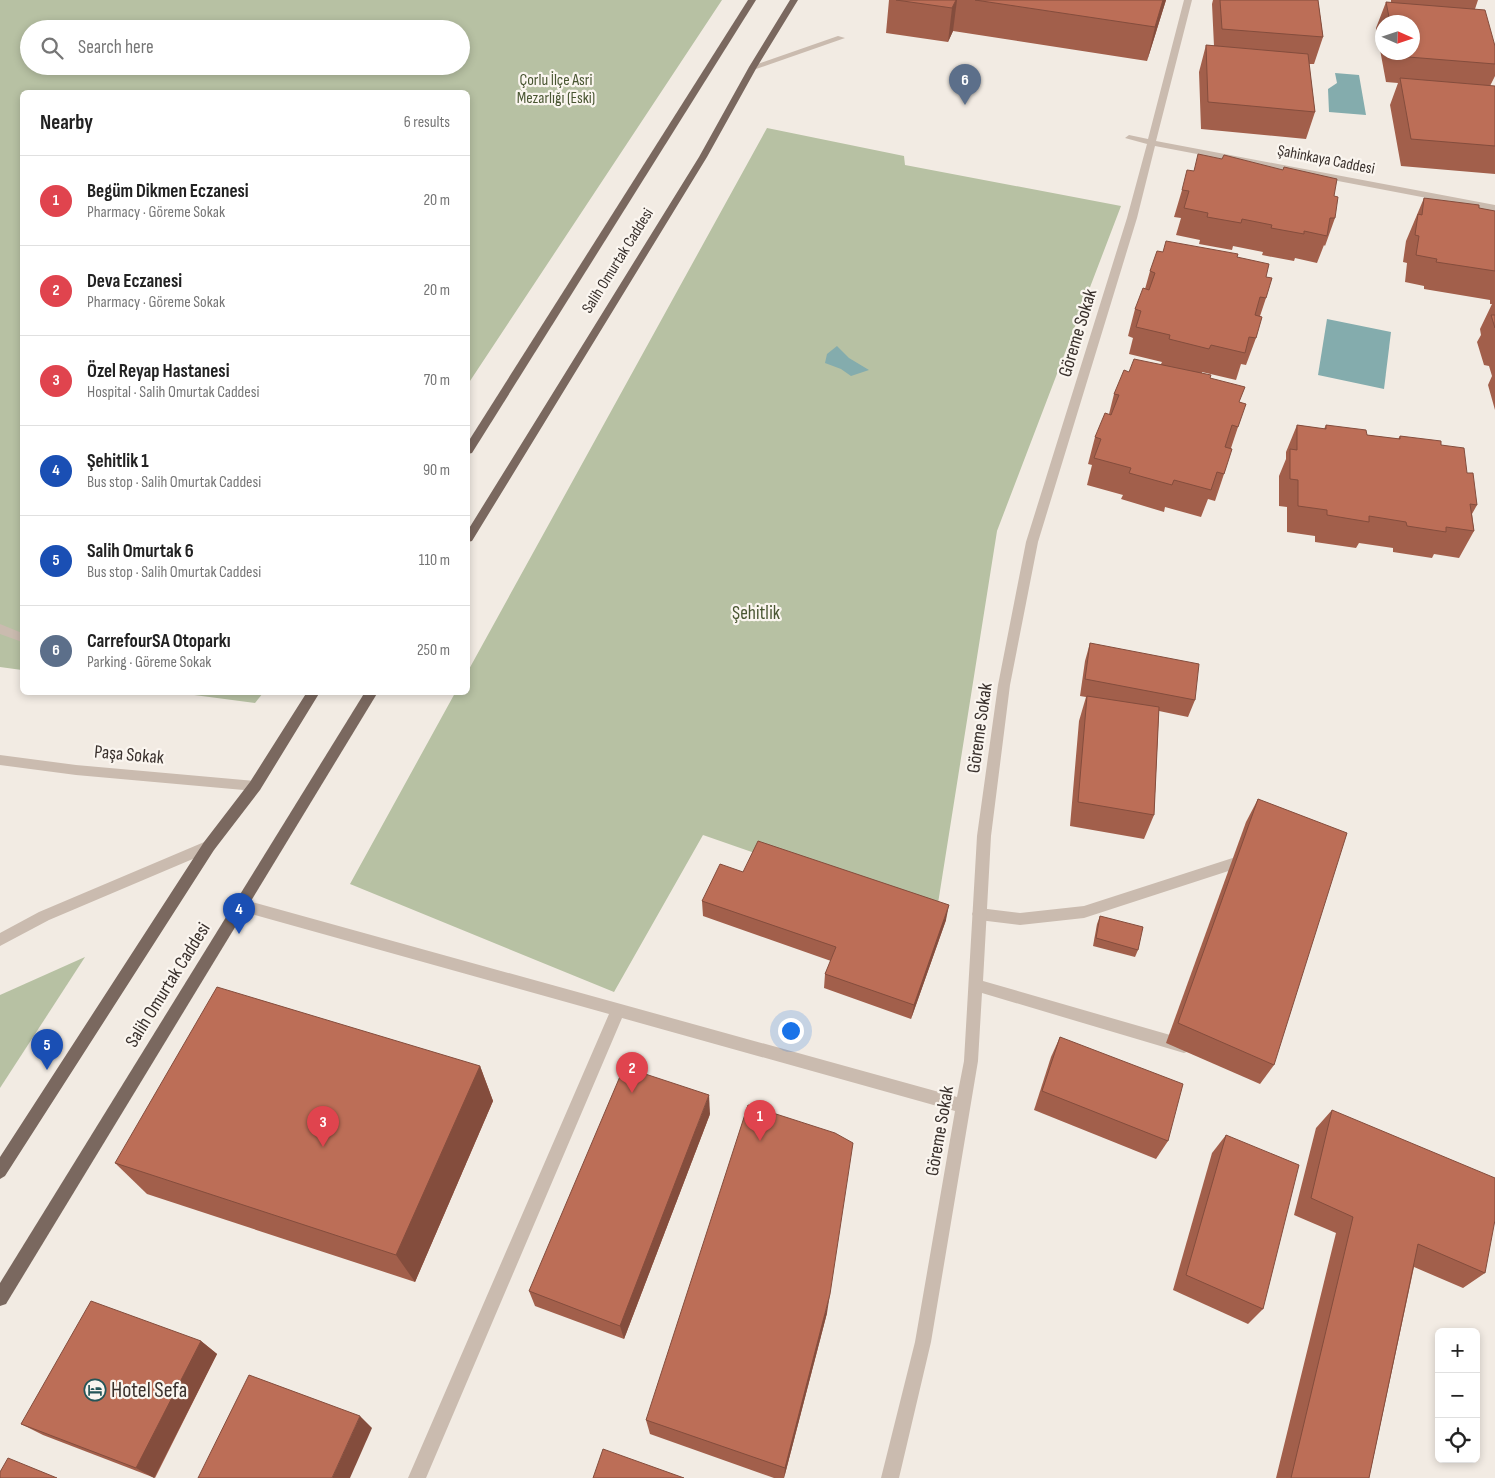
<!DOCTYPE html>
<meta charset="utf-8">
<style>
:root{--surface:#fff;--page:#f2f2f2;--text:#222;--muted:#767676;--line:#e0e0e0;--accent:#7c3aed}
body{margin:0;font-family:"Sofia Sans Condensed",sans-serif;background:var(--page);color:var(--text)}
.controls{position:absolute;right:15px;bottom:15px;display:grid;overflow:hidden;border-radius:8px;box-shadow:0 2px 8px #0003}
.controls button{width:45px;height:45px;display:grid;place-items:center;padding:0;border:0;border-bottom:1px solid var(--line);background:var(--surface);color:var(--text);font:25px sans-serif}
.compass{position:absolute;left:1375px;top:15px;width:45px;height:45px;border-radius:50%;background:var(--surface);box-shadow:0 2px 8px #0003;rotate:93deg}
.you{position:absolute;left:790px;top:1030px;width:18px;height:18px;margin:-12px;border:4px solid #fff;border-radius:50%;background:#1a73e8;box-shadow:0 0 0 8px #1a73e833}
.badge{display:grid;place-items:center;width:32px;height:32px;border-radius:50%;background:var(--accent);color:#fff;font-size:16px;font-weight:700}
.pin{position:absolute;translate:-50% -41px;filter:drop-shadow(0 1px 2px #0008)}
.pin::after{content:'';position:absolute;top:26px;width:18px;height:15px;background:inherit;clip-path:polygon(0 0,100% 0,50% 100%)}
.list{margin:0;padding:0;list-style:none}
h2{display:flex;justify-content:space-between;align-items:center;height:65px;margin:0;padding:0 20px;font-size:21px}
h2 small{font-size:16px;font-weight:400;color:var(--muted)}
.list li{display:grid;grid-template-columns:32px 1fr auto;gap:15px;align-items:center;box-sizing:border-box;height:90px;padding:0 20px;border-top:1px solid var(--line)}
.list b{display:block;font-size:19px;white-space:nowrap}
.list p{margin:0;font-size:16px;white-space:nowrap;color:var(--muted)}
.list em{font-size:16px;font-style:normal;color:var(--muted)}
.icon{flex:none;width:28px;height:28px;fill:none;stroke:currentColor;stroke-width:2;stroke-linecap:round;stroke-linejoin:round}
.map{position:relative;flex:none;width:1495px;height:1478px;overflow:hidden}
.search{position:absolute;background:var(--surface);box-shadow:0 2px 8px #0003;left:20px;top:20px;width:450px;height:55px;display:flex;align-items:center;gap:12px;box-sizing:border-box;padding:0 18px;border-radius:28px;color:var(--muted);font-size:19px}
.panel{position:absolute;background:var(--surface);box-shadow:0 2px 8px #0003;left:20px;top:90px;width:450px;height:605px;border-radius:8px}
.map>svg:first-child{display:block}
</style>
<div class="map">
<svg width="1495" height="1478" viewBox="0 0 1495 1478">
<rect width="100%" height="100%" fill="#f2ebe3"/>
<g fill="#b7c1a3" fill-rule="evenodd">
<path d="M 0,0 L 722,0 L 468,384 L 468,92 L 22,92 L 22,670 L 0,667 ZM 29,29 L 461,29 L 461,66 L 29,66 Z"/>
<path d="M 767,128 L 904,156 L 905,165 L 1121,206 L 997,531 L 936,916 L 703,835 L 614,992 L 350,884 L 455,693 L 468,692 L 468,671 Z"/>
<path d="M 179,693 L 263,693 L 255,703 Z"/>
<path d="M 85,957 L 0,1088 L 0,995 Z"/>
</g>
<g fill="#84acad">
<path d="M 1335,73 L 1359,75 L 1366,115 L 1329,112 L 1328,89 L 1337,83 Z"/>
<path d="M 1327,319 L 1391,332 L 1384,389 L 1318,375 Z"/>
<path d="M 837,346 L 849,358 L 869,370 L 851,376 L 841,369 L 825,363 L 827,354 Z"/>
</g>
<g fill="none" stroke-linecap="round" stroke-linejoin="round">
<g fill="#cabbaf" fill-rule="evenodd">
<path d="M 838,36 L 845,38 L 756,69 L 749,67 Z"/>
<path d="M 0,624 L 22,633 L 22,642 L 0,634 Z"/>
<path d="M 209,840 L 214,842 L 216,846 L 214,850 L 49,920 L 0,946 L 0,933 L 39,912 Z"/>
<path d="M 1245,854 L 1250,856 L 1252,860 L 1250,864 L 1084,918 L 1020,925 L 979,920 L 974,918 L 972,914 L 974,910 L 979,908 L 1020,913 L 1084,906 Z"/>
</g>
<g fill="#cabbaf" fill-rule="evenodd">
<path d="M 1184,0 L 1192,0 L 1156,141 L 1495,205 L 1495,211 L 1155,146 L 1137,218 L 1038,542 L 1010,685 L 991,836 L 983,981 L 1184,1039 L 1189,1041 L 1191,1046 L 1189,1051 L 1184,1053 L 982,993 L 978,1061 L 931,1342 L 899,1478 L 881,1478 L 915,1342 L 955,1111 L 622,1018 L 426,1478 L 408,1478 L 609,1014 L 241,911 L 236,909 L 234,905 L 236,901 L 241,899 L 957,1097 L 964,1061 L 977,836 L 998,685 L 1026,542 L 1127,218 L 1147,144 L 1125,138 L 1129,135 L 1148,139 Z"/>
<path d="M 0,755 L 76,765 L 255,781 L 260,782 L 261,786 L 260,790 L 255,791 L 76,775 L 0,765 Z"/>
</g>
<g fill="#7a685f" fill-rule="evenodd">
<path d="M 748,0 L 756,0 L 472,453 L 468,454 L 468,442 Z"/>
<path d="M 790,0 L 798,0 L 757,67 L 707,157 L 472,541 L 468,542 L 468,530 L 699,157 L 749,67 Z"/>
<path d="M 307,692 L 320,692 L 260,790 L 214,850 L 5,1176 L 0,1179 L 0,1157 L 204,842 L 250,782 Z"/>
<path d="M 365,692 L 378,692 L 6,1304 L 0,1306 L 0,1283 Z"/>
</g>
</g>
<g fill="#a25f4b" fill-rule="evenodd">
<path d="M 889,0 L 1166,0 L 1147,61 L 953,31 L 948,42 L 886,33 Z"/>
<path d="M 1213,0 L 1318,0 L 1323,37 L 1314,64 L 1309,64 L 1315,112 L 1306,139 L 1201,129 L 1199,72 L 1206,45 L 1214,46 L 1212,4 Z"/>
<path d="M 1391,0 L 1478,0 L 1475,9 L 1495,46 L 1495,76 L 1490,86 L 1495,86 L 1495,174 L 1401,166 L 1390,105 L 1398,83 L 1386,82 L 1376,28 L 1386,2 L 1391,3 ZM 1382,22 L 1412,22 L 1412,52 L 1382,52 Z"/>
<path d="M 1182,190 L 1334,196 L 1335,218 L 1325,246 L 1324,245 L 1317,263 L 1295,258 L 1294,261 L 1262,255 L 1263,252 L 1233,246 L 1232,250 L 1199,244 L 1200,240 L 1176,235 L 1181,218 L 1174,217 Z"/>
<path d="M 1424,198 L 1495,211 L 1495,410 L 1488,385 L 1492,376 L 1489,366 L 1484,365 L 1477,342 L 1481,335 L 1480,329 L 1492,304 L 1490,304 L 1490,300 L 1424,289 L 1424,286 L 1405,282 L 1407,263 L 1403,262 L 1406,241 Z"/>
<path d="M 1163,252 L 1237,257 L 1266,277 L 1266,298 L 1260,316 L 1256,338 L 1246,365 L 1241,364 L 1236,380 L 1202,372 L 1202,373 L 1210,378 L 1239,402 L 1238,427 L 1231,448 L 1224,474 L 1215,501 L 1208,499 L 1201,517 L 1165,507 L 1164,512 L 1121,499 L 1123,495 L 1087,485 L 1092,465 L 1088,464 L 1095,437 L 1109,414 L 1114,394 L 1129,372 L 1161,364 L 1162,362 L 1129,354 L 1133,338 L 1128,336 L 1135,309 L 1145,289 L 1150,271 Z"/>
<path d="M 1297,425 L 1324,429 L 1326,425 L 1367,435 L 1398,439 L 1400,436 L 1441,445 L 1467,473 L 1477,505 L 1472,514 L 1474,531 L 1459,558 L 1434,554 L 1432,558 L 1393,552 L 1393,548 L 1359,543 L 1356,548 L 1315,542 L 1315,536 L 1287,532 L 1287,507 L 1279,506 L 1279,476 L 1286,459 L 1286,452 Z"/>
<path d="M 1090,643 L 1195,700 L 1188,717 L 1159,711 L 1154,815 L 1144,839 L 1070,826 L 1079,721 L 1086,697 L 1080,696 L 1085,661 Z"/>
<path d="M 1258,799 L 1274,1065 L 1260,1084 L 1166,1043 L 1246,822 Z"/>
<path d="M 743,872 L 946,920 L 911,1019 L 824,988 L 825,974 L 831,961 L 703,916 L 702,901 Z"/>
<path d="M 1100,916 L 1138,950 L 1135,957 L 1093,946 L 1097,924 Z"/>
<path d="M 1060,1037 L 1168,1141 L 1156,1159 L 1034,1110 L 1051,1057 Z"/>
<path d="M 480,1066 L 493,1101 L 415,1282 L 147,1194 L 115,1163 Z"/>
<path d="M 1332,1110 L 1485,1273 L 1463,1288 L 1414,1267 L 1369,1478 L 1276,1478 L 1336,1233 L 1294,1215 L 1316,1128 Z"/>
<path d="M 710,1114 L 624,1339 L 535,1306 L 529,1291 Z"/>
<path d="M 1226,1135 L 1263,1309 L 1248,1324 L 1173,1290 L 1212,1153 Z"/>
<path d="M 827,1313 L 784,1478 L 774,1478 L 650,1434 L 646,1420 Z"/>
<path d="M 201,1341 L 217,1354 L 155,1478 L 43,1435 L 21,1424 Z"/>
</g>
<g fill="#844d3d">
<path d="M 956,0 L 957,0 L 953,31 L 948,42 L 952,8 Z"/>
<path d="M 1163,0 L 1166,0 L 1147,61 L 1155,27 Z"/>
<path d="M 949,905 L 946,920 L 911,1019 L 914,1005 Z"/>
<path d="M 480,1066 L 493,1101 L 415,1282 L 396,1255 Z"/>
<path d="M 709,1095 L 710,1114 L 624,1339 L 620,1326 Z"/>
<path d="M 830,1294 L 827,1313 L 784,1478 L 785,1468 Z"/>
<path d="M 201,1341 L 217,1354 L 154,1478 L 136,1468 Z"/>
<path d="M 360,1416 L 372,1428 L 350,1478 L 332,1478 Z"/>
</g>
<g fill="#bc6e57" stroke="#844d3d">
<path d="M 896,0 L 956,0 L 952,8 Z"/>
<path d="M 975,0 L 1163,0 L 1155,27 Z"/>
<path d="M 1220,0 L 1318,0 L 1323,37 L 1222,29 Z"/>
<path d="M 1386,2 L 1485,10 L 1495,46 L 1495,64 L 1396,56 L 1396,52 L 1412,52 L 1412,22 L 1390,22 Z"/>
<path d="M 1206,45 L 1308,54 L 1315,112 L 1208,102 Z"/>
<path d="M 1400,78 L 1495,86 L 1495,146 L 1411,139 Z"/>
<path d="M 1198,154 L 1222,159 L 1224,155 L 1283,170 L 1284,167 L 1337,179 L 1334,196 L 1338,197 L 1335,218 L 1330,218 L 1327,236 L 1304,231 L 1304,234 L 1271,228 L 1272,225 L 1242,219 L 1241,223 L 1207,217 L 1208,213 L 1184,208 L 1189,191 L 1182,190 L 1187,170 L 1194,171 Z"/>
<path d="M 1424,198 L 1479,205 L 1479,208 L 1495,211 L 1495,271 L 1436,262 L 1437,259 L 1416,255 L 1419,236 L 1415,235 L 1418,214 L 1422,215 Z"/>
<path d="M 1166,241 L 1238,254 L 1237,257 L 1269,264 L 1266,277 L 1272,278 L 1266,298 L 1260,297 L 1255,315 L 1262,317 L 1256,338 L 1249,337 L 1245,353 L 1211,345 L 1209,349 L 1169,339 L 1170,335 L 1136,327 L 1141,311 L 1135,309 L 1143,288 L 1149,290 L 1155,273 L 1150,271 L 1157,251 L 1163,252 Z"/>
<path d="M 1491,315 L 1495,315 L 1495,328 Z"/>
<path d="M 1134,359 L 1211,375 L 1210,378 L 1245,387 L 1239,402 L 1246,404 L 1238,427 L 1232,425 L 1225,447 L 1232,449 L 1224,474 L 1217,472 L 1211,490 L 1174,480 L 1172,485 L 1129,473 L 1131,468 L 1094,458 L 1101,439 L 1095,437 L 1105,413 L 1111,415 L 1119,395 L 1114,394 L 1124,370 L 1129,372 Z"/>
<path d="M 1297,425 L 1326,429 L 1326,425 L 1366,430 L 1367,435 L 1400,439 L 1400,436 L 1441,441 L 1441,445 L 1464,448 L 1467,473 L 1473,473 L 1477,505 L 1470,504 L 1474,531 L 1446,527 L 1446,532 L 1407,526 L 1406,522 L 1369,516 L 1369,522 L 1327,515 L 1327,510 L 1298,506 L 1298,480 L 1290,479 L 1290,449 L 1297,450 Z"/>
<path d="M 1090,643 L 1199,664 L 1195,700 L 1085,679 Z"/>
<path d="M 1087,696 L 1159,707 L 1154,815 L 1078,802 Z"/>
<path d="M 1258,799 L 1347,833 L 1274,1065 L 1178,1023 Z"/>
<path d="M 758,841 L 949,905 L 914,1005 L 825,974 L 836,947 L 702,901 L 720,864 L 743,872 Z"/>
<path d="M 1100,916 L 1143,927 L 1138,950 L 1096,938 Z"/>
<path d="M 217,987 L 480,1066 L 396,1255 L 115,1163 Z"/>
<path d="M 1060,1037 L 1183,1084 L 1168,1141 L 1042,1091 Z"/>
<path d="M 624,1067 L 709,1095 L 620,1326 L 529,1291 Z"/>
<path d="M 748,1105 L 835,1133 L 853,1143 L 830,1294 L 785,1468 L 646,1420 Z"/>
<path d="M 1332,1110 L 1495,1178 L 1495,1220 L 1485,1273 L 1418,1244 L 1369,1478 L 1291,1478 L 1353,1217 L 1311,1198 Z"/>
<path d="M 1226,1135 L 1299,1165 L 1263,1309 L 1186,1275 Z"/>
<path d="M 91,1301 L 201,1341 L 136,1468 L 21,1424 Z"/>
<path d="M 249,1375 L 360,1416 L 332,1478 L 198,1478 Z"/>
<path d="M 603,1449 L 684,1478 L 593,1478 Z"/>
<path d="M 8,1458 L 57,1478 L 0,1478 L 0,1472 Z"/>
</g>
<defs>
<g id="hotel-ring" transform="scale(1.125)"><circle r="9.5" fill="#faf5ef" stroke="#255558" stroke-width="1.5"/><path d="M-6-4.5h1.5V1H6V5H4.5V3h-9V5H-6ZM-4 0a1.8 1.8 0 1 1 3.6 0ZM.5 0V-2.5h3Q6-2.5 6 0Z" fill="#255558"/></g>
</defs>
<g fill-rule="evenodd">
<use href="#hotel-ring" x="95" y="1390"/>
</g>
<g text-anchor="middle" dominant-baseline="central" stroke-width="4.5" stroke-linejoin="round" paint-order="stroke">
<g font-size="16" fill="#495632" stroke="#faf5ef">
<text x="556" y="80">Çorlu İlçe Asri<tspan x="556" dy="18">Mezarlığı (Eski)</tspan></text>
</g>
<g font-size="16" fill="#39302c" stroke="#faf5ef">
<text transform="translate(1326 160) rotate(11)">Şahinkaya Caddesi</text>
<text transform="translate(618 261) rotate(-58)">Salih Omurtak Caddesi</text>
</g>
<g font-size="19" fill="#39302c" stroke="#faf5ef">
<text transform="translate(1078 333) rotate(-73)">Göreme Sokak</text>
<text transform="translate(980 728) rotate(-82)">Göreme Sokak</text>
<text transform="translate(129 755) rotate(5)">Paşa Sokak</text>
<text transform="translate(168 985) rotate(-58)">Salih Omurtak Caddesi</text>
<text transform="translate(940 1131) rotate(-80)">Göreme Sokak</text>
</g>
<g font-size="19" fill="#495632" stroke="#faf5ef">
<text x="756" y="613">Şehitlik</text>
</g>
<g font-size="22" fill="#39302c" stroke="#faf5ef" text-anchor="start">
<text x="111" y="1390">Hotel Sefa</text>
</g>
</g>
</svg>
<div class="controls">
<button>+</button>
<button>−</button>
<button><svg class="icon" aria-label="locate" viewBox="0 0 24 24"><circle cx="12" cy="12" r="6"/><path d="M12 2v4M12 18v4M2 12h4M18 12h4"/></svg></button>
</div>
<svg class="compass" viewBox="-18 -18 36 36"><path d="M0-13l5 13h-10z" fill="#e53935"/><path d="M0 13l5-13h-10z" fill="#767676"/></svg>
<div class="you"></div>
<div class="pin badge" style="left:760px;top:1141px;background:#e0444e">1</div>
<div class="pin badge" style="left:632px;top:1093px;background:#e0444e">2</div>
<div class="pin badge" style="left:323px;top:1147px;background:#e0444e">3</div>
<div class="pin badge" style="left:239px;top:934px;background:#1a4fb4">4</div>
<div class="pin badge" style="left:47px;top:1070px;background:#1a4fb4">5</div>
<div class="pin badge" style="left:965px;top:105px;background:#5c6f8a">6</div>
<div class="search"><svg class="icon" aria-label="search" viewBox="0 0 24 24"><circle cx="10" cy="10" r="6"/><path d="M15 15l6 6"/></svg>Search here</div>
<section class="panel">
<h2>Nearby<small>6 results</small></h2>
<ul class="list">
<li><span class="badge" style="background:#e0444e">1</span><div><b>Begüm Dikmen Eczanesi</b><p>Pharmacy · Göreme Sokak</p></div><em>20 m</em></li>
<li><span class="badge" style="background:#e0444e">2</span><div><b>Deva Eczanesi</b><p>Pharmacy · Göreme Sokak</p></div><em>20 m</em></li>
<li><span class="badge" style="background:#e0444e">3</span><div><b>Özel Reyap Hastanesi</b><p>Hospital · Salih Omurtak Caddesi</p></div><em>70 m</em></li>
<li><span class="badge" style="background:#1a4fb4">4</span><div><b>Şehitlik 1</b><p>Bus stop · Salih Omurtak Caddesi</p></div><em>90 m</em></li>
<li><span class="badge" style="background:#1a4fb4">5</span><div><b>Salih Omurtak 6</b><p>Bus stop · Salih Omurtak Caddesi</p></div><em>110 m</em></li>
<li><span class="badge" style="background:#5c6f8a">6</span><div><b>CarrefourSA Otoparkı</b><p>Parking · Göreme Sokak</p></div><em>250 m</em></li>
</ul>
</section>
</div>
